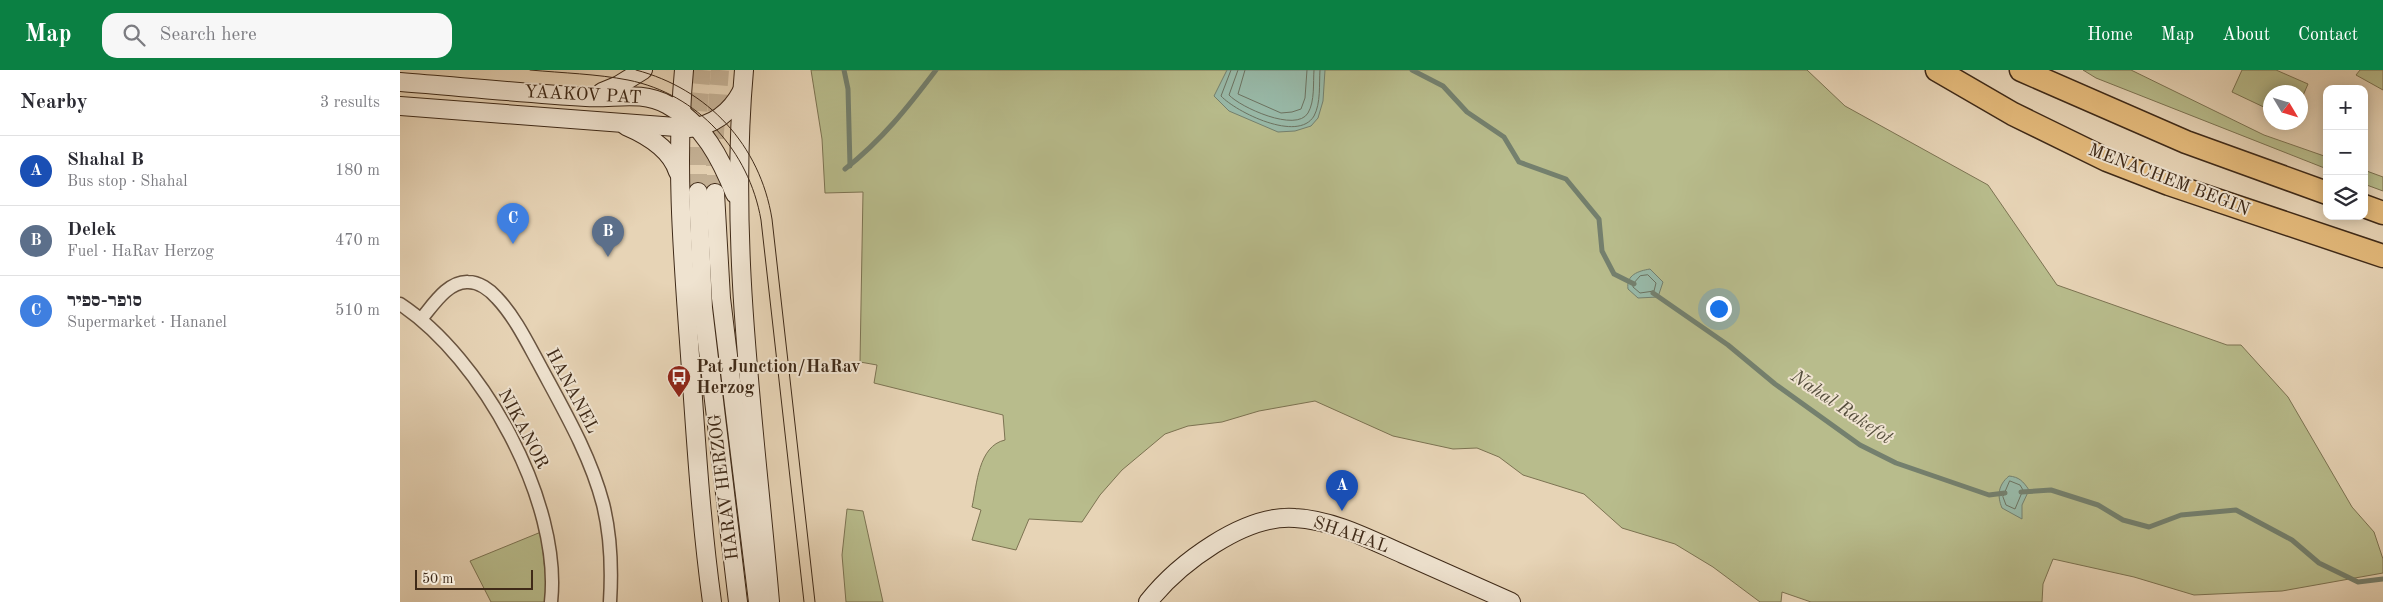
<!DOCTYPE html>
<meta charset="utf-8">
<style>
:root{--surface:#fff;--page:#f7f7f7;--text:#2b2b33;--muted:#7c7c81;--line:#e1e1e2;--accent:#0b8043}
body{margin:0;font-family:"Old Standard TT","Frank Ruhl Libre",serif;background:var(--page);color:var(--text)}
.controls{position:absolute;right:15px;top:15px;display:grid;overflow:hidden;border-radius:10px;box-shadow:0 2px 12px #0003}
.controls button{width:45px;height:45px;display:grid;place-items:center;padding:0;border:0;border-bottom:1px solid var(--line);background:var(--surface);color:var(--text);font:25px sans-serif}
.compass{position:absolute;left:1863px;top:15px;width:45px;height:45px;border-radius:50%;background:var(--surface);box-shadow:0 2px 12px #0003;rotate:128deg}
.scale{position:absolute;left:15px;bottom:12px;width:118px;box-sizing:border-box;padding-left:5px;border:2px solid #3f2a18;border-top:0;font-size:14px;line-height:18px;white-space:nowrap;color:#3f2a18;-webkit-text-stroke:4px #efe3d0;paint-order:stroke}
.you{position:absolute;left:1318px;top:238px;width:18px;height:18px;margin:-12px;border:4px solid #fff;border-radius:50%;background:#1a73e8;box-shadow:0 0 0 8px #1a73e833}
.badge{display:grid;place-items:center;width:32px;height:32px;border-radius:50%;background:var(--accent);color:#fff;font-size:16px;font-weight:700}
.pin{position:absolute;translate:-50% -41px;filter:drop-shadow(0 1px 2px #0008)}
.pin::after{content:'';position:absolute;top:26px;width:18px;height:15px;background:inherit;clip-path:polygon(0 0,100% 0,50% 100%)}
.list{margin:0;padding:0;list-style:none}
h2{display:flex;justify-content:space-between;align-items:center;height:65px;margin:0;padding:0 20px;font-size:21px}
h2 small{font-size:16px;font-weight:400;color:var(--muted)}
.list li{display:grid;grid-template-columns:32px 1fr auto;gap:15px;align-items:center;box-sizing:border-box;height:70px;padding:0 20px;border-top:1px solid var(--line)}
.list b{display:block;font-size:19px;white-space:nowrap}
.list p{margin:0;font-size:16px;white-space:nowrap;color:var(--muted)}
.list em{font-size:16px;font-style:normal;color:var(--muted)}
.icon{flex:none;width:28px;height:28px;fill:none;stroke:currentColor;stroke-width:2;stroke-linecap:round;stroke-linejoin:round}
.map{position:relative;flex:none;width:1983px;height:532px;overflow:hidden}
header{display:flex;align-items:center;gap:30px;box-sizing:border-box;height:70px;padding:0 25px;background:var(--accent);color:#fff}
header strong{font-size:24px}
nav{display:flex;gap:28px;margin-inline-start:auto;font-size:18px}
.search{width:350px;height:45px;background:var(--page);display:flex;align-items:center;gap:12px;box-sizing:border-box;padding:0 18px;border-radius:15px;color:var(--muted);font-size:19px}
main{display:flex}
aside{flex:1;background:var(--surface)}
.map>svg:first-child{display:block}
</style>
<header>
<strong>Map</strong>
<div class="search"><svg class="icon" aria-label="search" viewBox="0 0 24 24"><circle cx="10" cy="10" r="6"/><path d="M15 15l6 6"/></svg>Search here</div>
<nav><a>Home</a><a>Map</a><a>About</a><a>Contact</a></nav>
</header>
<main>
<aside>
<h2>Nearby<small>3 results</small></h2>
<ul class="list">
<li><span class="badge" style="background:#1a4fb4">A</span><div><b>Shahal B</b><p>Bus stop · Shahal</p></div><em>180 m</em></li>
<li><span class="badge" style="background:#5c6f8a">B</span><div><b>Delek</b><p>Fuel · HaRav Herzog</p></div><em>470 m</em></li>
<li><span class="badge" style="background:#3f7fe0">C</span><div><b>סופר-ספיר</b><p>Supermarket · Hananel</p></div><em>510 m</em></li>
</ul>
</aside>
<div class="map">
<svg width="1983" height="532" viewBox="0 0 1983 532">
<rect width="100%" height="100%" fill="#e7d4b6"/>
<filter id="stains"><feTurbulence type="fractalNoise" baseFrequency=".004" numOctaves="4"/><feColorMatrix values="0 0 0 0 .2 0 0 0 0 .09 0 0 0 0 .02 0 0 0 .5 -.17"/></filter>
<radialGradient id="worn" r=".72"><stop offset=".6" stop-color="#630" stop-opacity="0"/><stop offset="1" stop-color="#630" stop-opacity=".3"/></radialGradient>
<g fill="#b8bc8c" stroke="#7c7352">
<path d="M 411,0 L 1407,0 L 1445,36 L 1588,115 L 1657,215 L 1827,275 L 1841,275 L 1888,327 L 1952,437 L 1974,462 L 1983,489 L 1983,503 L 1882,521 L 1794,525 L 1734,507 L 1653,489 L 1643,514 L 1642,532 L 1411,532 L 1382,522 L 1381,532 L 1360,532 L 1313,497 L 1275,474 L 1222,458 L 1184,424 L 1123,405 L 1099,387 L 1077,378 L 1053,379 L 993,366 L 915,331 L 859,341 L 822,352 L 788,356 L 765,364 L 722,400 L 700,425 L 682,452 L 629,449 L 616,480 L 572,470 L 581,440 L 572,437 C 577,415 578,376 605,370 L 603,345 L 474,313 L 477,295 L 460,292 L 463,122 L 425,123 L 422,69 Z"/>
<path d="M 1683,0 L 1731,0 L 1864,65 L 1927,87 L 1927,99 L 1696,8 Z"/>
<path d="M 1842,0 L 1876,0 L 1908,14 L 1901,30 L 1900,22 L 1870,22 L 1870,40 L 1832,22 Z"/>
<path d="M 1960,0 L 1983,0 L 1983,20 L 1956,5 Z"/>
<path d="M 1964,100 L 1983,107 L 1983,121 L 1964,114 Z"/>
<path d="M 447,439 L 463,441 L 483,532 L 446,532 L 442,485 Z"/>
<path d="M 141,462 L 146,511 L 145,532 L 91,532 L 70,491 Z"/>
</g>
<g fill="#98b9a8" stroke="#74806e">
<path d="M 827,0 L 925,0 L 923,31 L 918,48 L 911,56 L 895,61 L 878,62 L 829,41 L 814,26 Z"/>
<path d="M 1250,199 L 1263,212 L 1258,227 L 1238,228 L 1228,219 C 1226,205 1238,201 1250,199 Z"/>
<path d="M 1609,406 C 1619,407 1623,411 1629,420 L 1622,435 L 1622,449 L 1602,438 C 1597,426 1598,415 1609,406 Z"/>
</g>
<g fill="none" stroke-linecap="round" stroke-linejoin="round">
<g stroke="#6c7260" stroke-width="1">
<path d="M 831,0 L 821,26 C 836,42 898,73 914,46 C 921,33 919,14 920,0"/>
<path d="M 838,0 L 829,25 C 840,37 896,63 908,43 C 915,31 913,13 914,0"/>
<path d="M 845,0 L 838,24 L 881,43 L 892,42 L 901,39 L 905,28 L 907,0"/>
<path d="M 1248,205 L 1256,213 L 1254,221 L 1240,223 L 1233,217 L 1233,214 L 1240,206 Z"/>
<path d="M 1610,411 L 1620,415 L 1623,420 L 1615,439 L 1606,435 L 1603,427 Z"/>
</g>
<g stroke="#74806e" stroke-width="5">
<path d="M 444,0 L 448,19 L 450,96"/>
<path d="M 1012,0 L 1043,16 L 1067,42 L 1104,67 L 1119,92 L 1166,109 L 1199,149 L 1202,181 L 1214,204 L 1234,214"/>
<path d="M 445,99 C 482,70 508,37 536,0"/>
<path d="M 1253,223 L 1328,275 L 1375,314 L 1460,375 L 1496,393 L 1589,425 L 1605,423"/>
<path d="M 1621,422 L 1651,420 L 1698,435 L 1723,450 L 1749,457 L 1781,445 L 1836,440 L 1892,470 L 1919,493 L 1958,512 L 1983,509"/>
</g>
<g stroke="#c5b296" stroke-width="18" stroke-dasharray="18 9" stroke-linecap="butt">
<path d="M 298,122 L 298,44 L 302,0"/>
<path d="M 315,123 L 315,62 L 320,0"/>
</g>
<g stroke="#695440" stroke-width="15">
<g id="street">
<path d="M 0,234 C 82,288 162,432 151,532"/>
<path d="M 22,248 C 33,235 48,211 68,212 C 79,212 90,220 97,228 C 114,246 126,270 138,292 C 162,337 190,384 203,434 C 211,466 212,499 210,532"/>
</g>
</g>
<g stroke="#3f2a18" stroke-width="20">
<g id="secondary">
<path d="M 284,0 C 274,105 285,209 292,314 C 297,387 302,459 312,532"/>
<path d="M 344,0 C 328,178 355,355 370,532"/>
<path d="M 0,12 C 62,17 124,23 186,27 C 215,29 241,20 268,35 C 303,53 321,89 335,124"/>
<path d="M 202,22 L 219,15 L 243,0"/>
<path d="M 0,36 L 289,58 C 313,56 331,42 342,21"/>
<path d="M 226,56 C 247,65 271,79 278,102"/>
<path d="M 298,122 L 303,238 L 338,532"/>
<path d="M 315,123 L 321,228 L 358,532"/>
<path d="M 748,532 C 778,494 844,444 895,448 C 933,450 969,469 1003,484 C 1039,500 1075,516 1111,532"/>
</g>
</g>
<g stroke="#3f2a18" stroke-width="25">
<g id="highway">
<path d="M 1537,0 L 1613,44 L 1707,90 L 1769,114 L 1983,186"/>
<path d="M 1621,0 L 1786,72 L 1927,123"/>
<path d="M 1964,136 L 1983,143"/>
</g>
</g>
<use href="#street" stroke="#efe3d0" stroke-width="12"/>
<use href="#secondary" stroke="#efe3d0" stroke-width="18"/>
<use href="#highway" stroke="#e4ba7b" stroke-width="22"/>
<g stroke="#3f2a18" stroke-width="1">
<path d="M 130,0 C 163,3 197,4 228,10 C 298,24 349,81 361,150 L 404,532"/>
<path d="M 236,0 C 308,19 360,75 372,149 L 415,532"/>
</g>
</g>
<defs>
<g id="bus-pin" transform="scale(1.25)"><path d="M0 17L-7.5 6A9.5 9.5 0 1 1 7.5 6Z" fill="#8f2418" stroke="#efe3d0"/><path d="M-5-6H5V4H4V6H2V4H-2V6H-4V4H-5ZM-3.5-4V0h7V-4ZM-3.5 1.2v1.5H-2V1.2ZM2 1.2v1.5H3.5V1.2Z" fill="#fff"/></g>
</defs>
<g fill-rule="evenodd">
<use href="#bus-pin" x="279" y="307"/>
</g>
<g text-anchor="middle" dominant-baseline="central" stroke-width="4" stroke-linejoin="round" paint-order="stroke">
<g font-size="18" fill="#3f2a18" stroke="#efe3d0">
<text transform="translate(183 25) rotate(3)">YAAKOV PAT</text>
<text transform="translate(1769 110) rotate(21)">MENACHEM BEGIN</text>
<text transform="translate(172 321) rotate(62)">HANANEL</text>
<text transform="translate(123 359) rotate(62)">NIKANOR</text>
<text transform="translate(324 417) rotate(-97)">HARAV HERZOG</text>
<text transform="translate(951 465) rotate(19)">SHAHAL</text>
</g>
<g font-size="18" font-weight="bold" fill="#3f2a18" stroke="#efe3d0" text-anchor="start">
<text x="296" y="297">Pat Junction/HaRav<tspan x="296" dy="21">Herzog</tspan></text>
</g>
<g font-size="19" font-style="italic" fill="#554e3c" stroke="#efe3d0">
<text transform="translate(1441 338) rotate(34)">Nahal Rakefot</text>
</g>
</g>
<rect width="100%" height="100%" filter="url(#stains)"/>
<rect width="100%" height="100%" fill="url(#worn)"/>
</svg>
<div class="controls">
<button>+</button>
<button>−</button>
<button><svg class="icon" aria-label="layers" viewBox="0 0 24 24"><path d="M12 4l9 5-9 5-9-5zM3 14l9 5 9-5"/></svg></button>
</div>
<svg class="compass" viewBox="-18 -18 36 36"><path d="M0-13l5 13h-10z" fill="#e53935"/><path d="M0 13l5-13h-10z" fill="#7c7c81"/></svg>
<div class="scale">50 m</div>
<div class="you"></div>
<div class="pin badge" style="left:942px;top:441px;background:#1a4fb4">A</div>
<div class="pin badge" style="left:208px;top:187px;background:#5c6f8a">B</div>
<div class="pin badge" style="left:113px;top:174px;background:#3f7fe0">C</div>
</div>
</main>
